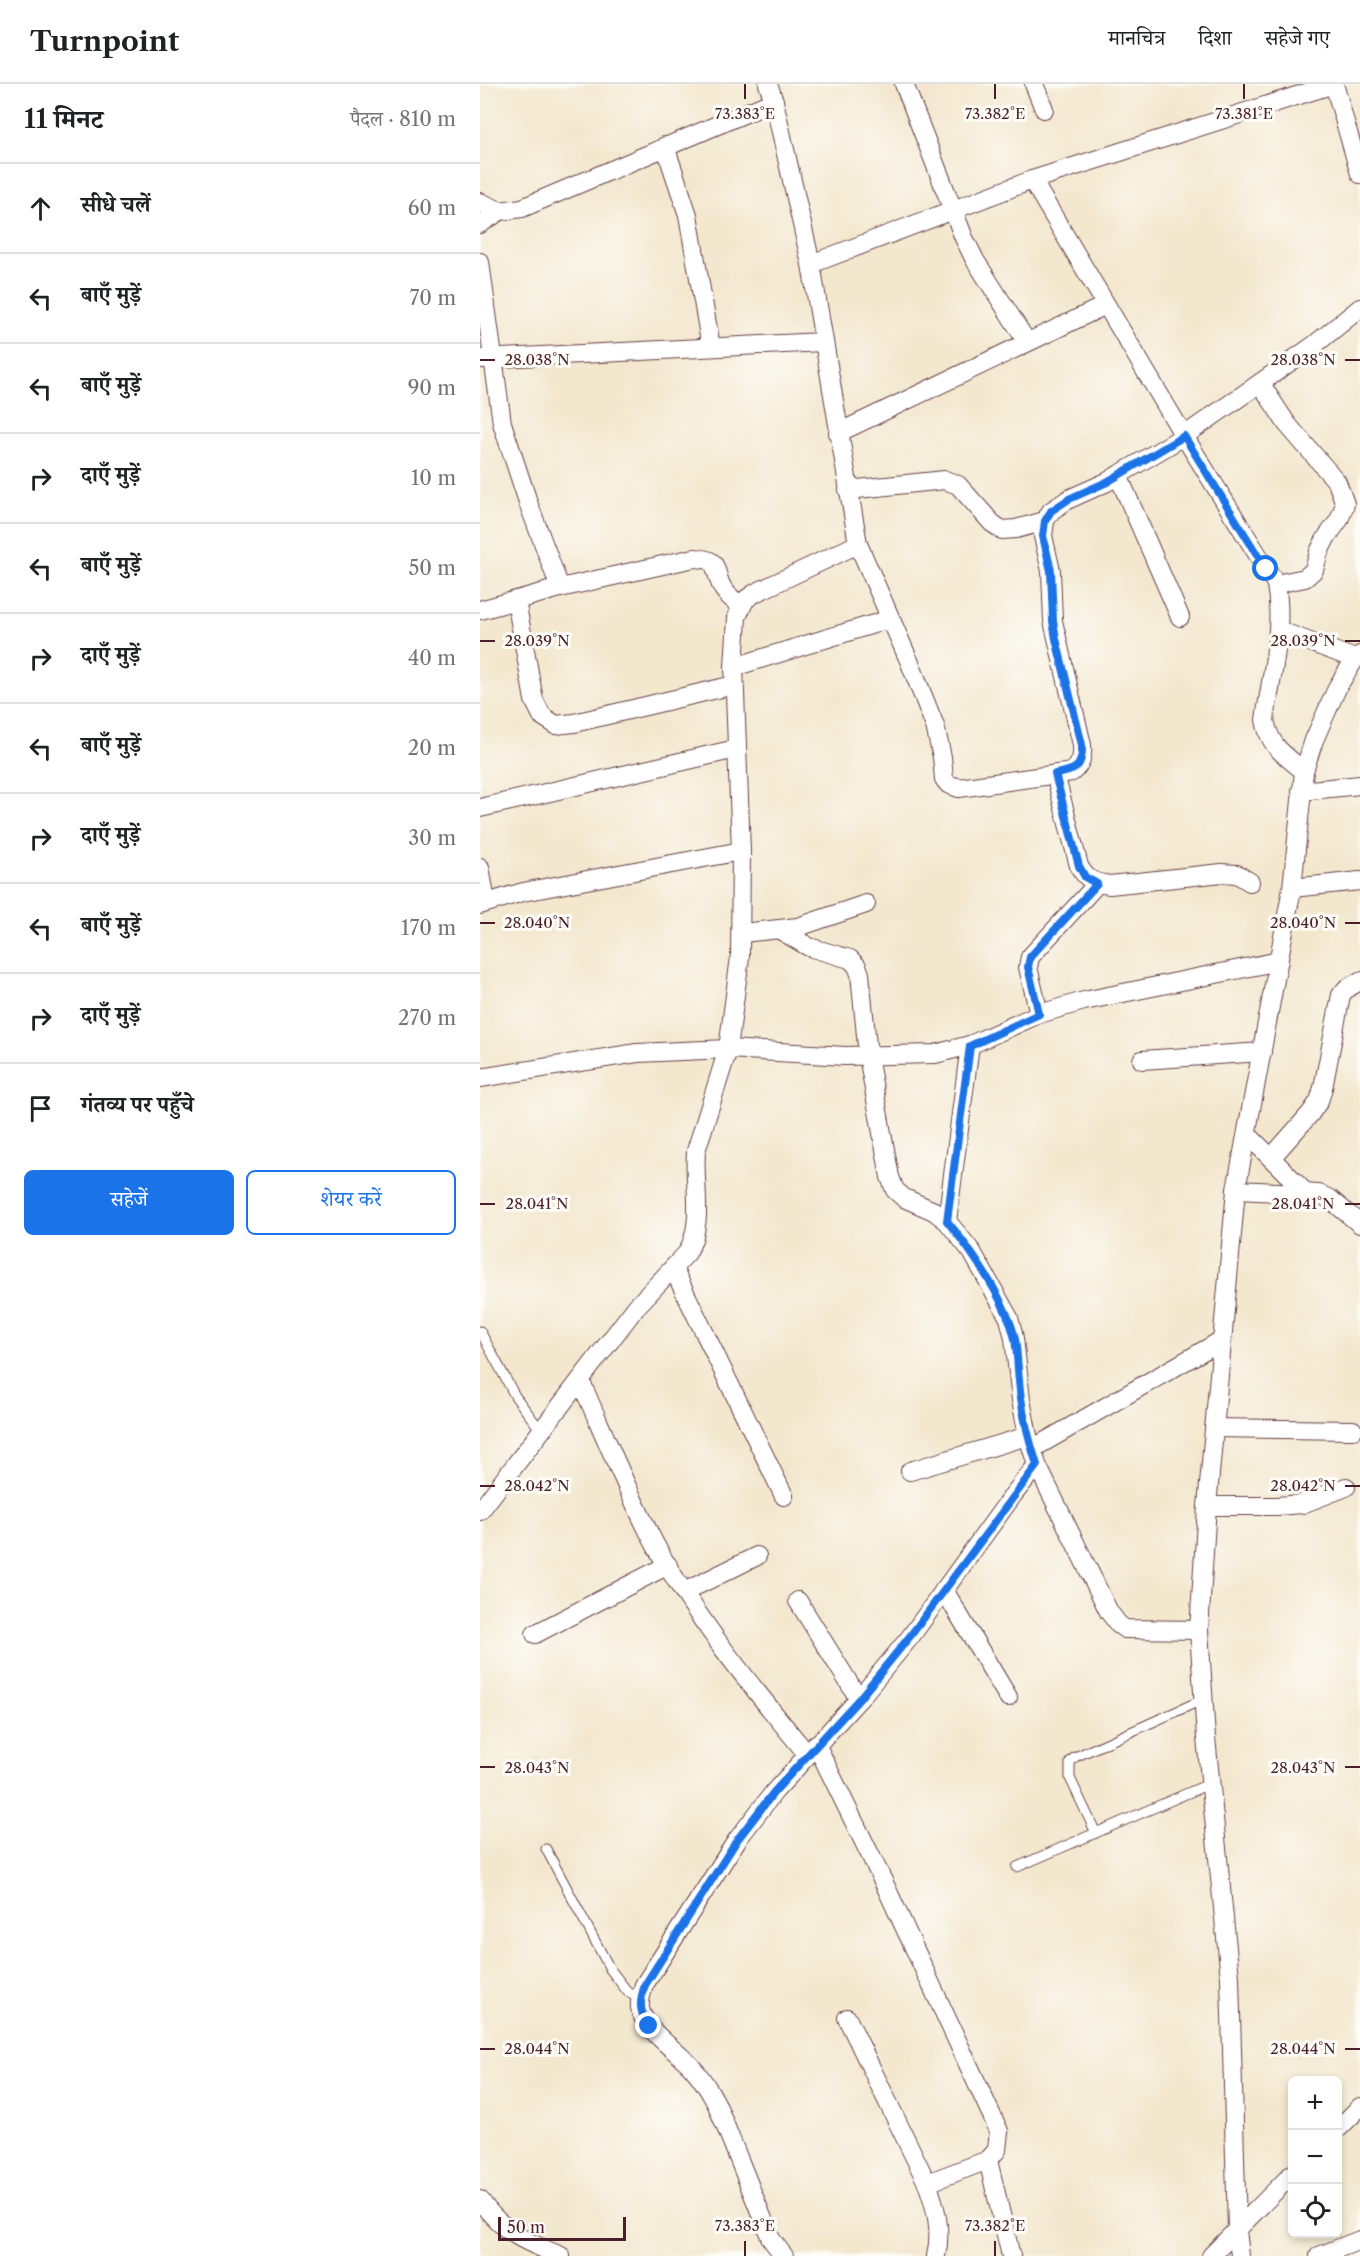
<!DOCTYPE html>
<html lang="hi">
<meta charset="utf-8">
<style>
:root{--surface:#fff;--page:#f6f6f6;--text:#202124;--muted:#757577;--line:#e0e0e0;--accent:#1a73e8}
body{margin:0;font-family:"Libre Caslon Text","Noto Serif Devanagari",serif;background:var(--page);color:var(--text)}
.controls{position:absolute;right:18px;bottom:18px;display:grid;overflow:hidden;border-radius:9px;box-shadow:0 3px 9px #0003}
.controls button{width:54px;height:54px;display:grid;place-items:center;padding:0;border:0;border-bottom:2px solid var(--line);background:var(--surface);color:var(--text);font:30px sans-serif}
.scale{position:absolute;left:18px;bottom:15px;width:128px;box-sizing:border-box;padding-left:6px;border:3px solid #4a1f2b;border-top:0;font-size:16px;line-height:21px;white-space:nowrap;color:#4a1f2b;-webkit-text-stroke:4px #fdfcf7;paint-order:stroke}
.stop{position:absolute;width:18px;height:18px;margin:-14px;border:4px solid #1a73e8;border-radius:50%;background:#fff}
.stop.end{background:#1a73e8;border-color:#fff;box-shadow:0 2px 6px #0008}
.list{margin:0;padding:0;list-style:none}
h2{display:flex;justify-content:space-between;align-items:center;height:78px;margin:0;padding:0 24px;font-size:26px}
h2 small{font-size:20px;font-weight:400;color:var(--muted)}
.list li{display:grid;grid-template-columns:39px 1fr auto;gap:18px;align-items:center;box-sizing:border-box;height:90px;padding:0 24px;border-top:2px solid var(--line)}
.list b{display:block;font-size:22px;white-space:nowrap}
.list em{font-size:20px;font-style:normal;color:var(--muted)}
.actions{display:flex;gap:12px;padding:18px 24px}
.actions a{flex:1;padding:14px 0;border:2px solid var(--accent);border-radius:9px;text-align:center;font-size:21px;color:var(--accent)}
.actions .main{background:var(--accent);color:#fff}
.icon{flex:none;width:33px;height:33px;fill:none;stroke:currentColor;stroke-width:2;stroke-linecap:round;stroke-linejoin:round}
.map{position:relative;flex:none;width:880px;height:2172px;overflow:hidden}
header{display:flex;align-items:center;gap:36px;box-sizing:border-box;height:84px;padding:0 30px;background:var(--surface);border-bottom:2px solid var(--line)}
header strong{font-size:28px}
nav{display:flex;gap:33px;margin-inline-start:auto;font-size:21px}
main{display:flex}
aside{flex:1;background:var(--surface)}
.map>svg:first-child{display:block}
</style>
<header>
<strong>Turnpoint</strong>
<nav><a>मानचित्र</a><a>दिशा</a><a>सहेजे गए</a></nav>
</header>
<main>
<aside>
<h2>11 मिनट<small>पैदल · 810 m</small></h2>
<ul class="list">
<li><svg class="icon" aria-label="ahead" viewBox="0 0 24 24"><path d="M12 20V5M6 11l6-6 6 6"/></svg><div><b>सीधे चलें</b></div><em>60 m</em></li>
<li><svg class="icon" aria-label="left" viewBox="0 0 24 24"><path d="M17 20v-9H6M10 6l-5 5 5 5"/></svg><div><b>बाएँ मुड़ें</b></div><em>70 m</em></li>
<li><svg class="icon" aria-label="left" viewBox="0 0 24 24"><path d="M17 20v-9H6M10 6l-5 5 5 5"/></svg><div><b>बाएँ मुड़ें</b></div><em>90 m</em></li>
<li><svg class="icon" aria-label="right" viewBox="0 0 24 24"><path d="M7 20v-9h11M14 6l5 5-5 5"/></svg><div><b>दाएँ मुड़ें</b></div><em>10 m</em></li>
<li><svg class="icon" aria-label="left" viewBox="0 0 24 24"><path d="M17 20v-9H6M10 6l-5 5 5 5"/></svg><div><b>बाएँ मुड़ें</b></div><em>50 m</em></li>
<li><svg class="icon" aria-label="right" viewBox="0 0 24 24"><path d="M7 20v-9h11M14 6l5 5-5 5"/></svg><div><b>दाएँ मुड़ें</b></div><em>40 m</em></li>
<li><svg class="icon" aria-label="left" viewBox="0 0 24 24"><path d="M17 20v-9H6M10 6l-5 5 5 5"/></svg><div><b>बाएँ मुड़ें</b></div><em>20 m</em></li>
<li><svg class="icon" aria-label="right" viewBox="0 0 24 24"><path d="M7 20v-9h11M14 6l5 5-5 5"/></svg><div><b>दाएँ मुड़ें</b></div><em>30 m</em></li>
<li><svg class="icon" aria-label="left" viewBox="0 0 24 24"><path d="M17 20v-9H6M10 6l-5 5 5 5"/></svg><div><b>बाएँ मुड़ें</b></div><em>170 m</em></li>
<li><svg class="icon" aria-label="right" viewBox="0 0 24 24"><path d="M7 20v-9h11M14 6l5 5-5 5"/></svg><div><b>दाएँ मुड़ें</b></div><em>270 m</em></li>
<li><svg class="icon" aria-label="arrive" viewBox="0 0 24 24"><path d="M6 21V4h12l-3 4 3 4H6"/></svg><div><b>गंतव्य पर पहुँचे</b></div></li>
</ul>
<div class="actions"><a class="main">सहेजें</a><a>शेयर करें</a></div>
</aside>
<div class="map">
<svg width="880" height="2172" viewBox="0 0 880 2172">
<rect width="100%" height="100%" fill="#fdfcf7"/>
<filter id="ink" filterUnits="userSpaceOnUse"><feTurbulence type="fractalNoise" baseFrequency=".0167" numOctaves="2"/><feDisplacementMap in="SourceGraphic" scale="12" xChannelSelector="R" yChannelSelector="G"/><feConvolveMatrix kernelMatrix="1 2 1 2 8 2 1 2 1" color-interpolation-filters="sRGB"/></filter>
<filter id="wash" filterUnits="userSpaceOnUse"><feTurbulence type="fractalNoise" baseFrequency=".008" numOctaves="4" result="noise"/><feDisplacementMap in="SourceGraphic" scale="24" xChannelSelector="R" yChannelSelector="G"/><feGaussianBlur stdDeviation="1.35" result="paint"/><feColorMatrix in="noise" values="0 0 0 0 0 0 0 0 0 0 0 0 0 0 0 0 0 1.4 0 .05"/><feComposite in="paint" operator="in"/></filter>
<g filter="url(#wash)">
<rect width="100%" height="100%" fill="#f3e7ce"/>
</g>
<g filter="url(#ink)">
<g fill="none" stroke-linecap="round" stroke-linejoin="round">
<g stroke="#633d43" stroke-width="11">
<g id="lane">
<path d="M 0,1247 L 35,1312 L 62,1348"/>
<path d="M 616,1749 L 590,1694 L 590,1678 L 595,1673 L 724,1615"/>
<path d="M 66,1765 L 130,1885 L 147,1907 L 160,1916"/>
<path d="M 537,1783 L 731,1699"/>
</g>
</g>
<g stroke="#633d43" stroke-width="20">
<g id="street">
<path d="M 288,0 L 294,17 L 331,180 L 378,460 L 430,579 L 455,642 L 462,673 L 464,695 L 468,700 L 479,704 L 592,688 C 601,680 603,673 602,661 L 573,537 L 571,487 L 563,452 L 565,437 L 571,427 L 589,415 L 627,398 L 704,352 L 833,262 L 880,224"/>
<path d="M 424,0 L 484,154 L 495,176 L 547,258"/>
<path d="M 554,0 L 564,25"/>
<path d="M 854,0 L 880,90"/>
<path d="M 185,62 L 208,131 L 231,263"/>
<path d="M 552,96 L 704,352 L 796,500 C 804,545 791,592 785,636 C 790,663 803,670 824,687"/>
<path d="M 0,118 L 20,127 L 42,124 L 294,17"/>
<path d="M 0,140 L 20,127"/>
<path d="M 0,178 L 22,339 L 49,421 L 80,504"/>
<path d="M 331,180 L 552,96 L 854,0"/>
<path d="M 0,275 L 343,258"/>
<path d="M 780,299 L 807,340 L 857,398 L 865,420 L 859,436 L 846,454 L 839,468 L 834,486 L 825,494 L 796,500"/>
<path d="M 358,349 L 626,221"/>
<path d="M 638,391 L 700,533"/>
<path d="M 368,406 L 465,396 L 478,401 L 512,439 L 522,446 L 536,445 L 565,437"/>
<path d="M 36,516 L 54,616 L 62,632 L 76,641 L 94,639 L 254,601"/>
<path d="M 0,526 L 80,504 L 214,474 C 239,475 233,482 241,501 C 245,510 253,516 261,522"/>
<path d="M 798,546 L 875,575"/>
<path d="M 254,583 L 410,535"/>
<path d="M 575,690 L 599,782 C 606,796 615,799 630,801 L 742,789 L 757,790 L 770,798"/>
<path d="M 821,707 L 880,701"/>
<path d="M 0,724 L 256,665"/>
<path d="M 0,783 L 6,818"/>
<path d="M 812,804 L 880,797"/>
<path d="M 0,821 L 43,808 L 261,767"/>
<path d="M 300,846 L 329,863 L 370,875 L 377,882 L 380,890 L 388,972 L 410,1093 L 415,1106 L 424,1114 L 454,1127 L 467,1137 L 492,1168 L 529,1234 L 534,1254 L 541,1316 L 548,1352 L 557,1381 L 629,1528 L 639,1541 L 645,1545 L 719,1546"/>
<path d="M 262,849 L 318,843 L 386,820"/>
<path d="M 559,930 L 548,883 L 550,873 L 617,800"/>
<path d="M 662,976 L 782,968"/>
<path d="M 0,994 L 157,969 L 202,967 L 248,965 L 365,972 L 455,970 L 490,961 L 559,930 L 604,917 L 799,877"/>
<path d="M 767,1050 L 825,1108"/>
<path d="M 791,1074 L 830,1030 L 839,1017 L 843,1004 L 861,911 L 866,905 L 880,897"/>
<path d="M 756,1106 L 839,1110 L 850,1115 L 880,1140"/>
<path d="M 467,1137 L 490,961"/>
<path d="M 193,1184 L 304,1412"/>
<path d="M 101,1298 C 125,1352 149,1412 177,1464 C 219,1539 273,1604 327,1670"/>
<path d="M 734,1344 L 873,1346"/>
<path d="M 552,1365 L 742,1256"/>
<path d="M 430,1387 L 548,1352"/>
<path d="M 727,1422 L 797,1422 L 822,1420 L 866,1403"/>
<path d="M 0,1427 L 156,1223 L 207,1169 C 225,1138 213,1101 216,1067 L 248,965 L 260,873 L 261,767 L 254,583 L 257,533 L 265,516 L 275,509 L 378,460"/>
<path d="M 464,1506 L 528,1613"/>
<path d="M 204,1508 L 277,1472"/>
<path d="M 318,1517 L 379,1615"/>
<path d="M 55,1550 L 188,1481"/>
<path d="M 336,1660 L 405,1801 L 519,2047 L 517,2066 L 508,2076 L 447,2099"/>
<path d="M 367,1934 L 447,2099 C 456,2123 462,2146 456,2172"/>
<path d="M 858,2045 L 880,2023"/>
<path d="M 508,2076 L 531,2172"/>
<path d="M 0,2116 C 23,2149 46,2158 81,2172"/>
<path d="M 304,2172 L 291,2155 L 237,2021 C 230,2007 222,1994 211,1982 C 197,1967 163,1945 160,1924 C 159,1916 162,1909 164,1901 L 257,1756 L 294,1708 L 379,1615 L 431,1552 L 533,1411 L 557,1381"/>
<path d="M 731,2172 L 812,2090"/>
<path d="M 760,2172 L 757,2146 L 750,1894 L 726,1654 L 719,1546 L 727,1422 L 756,1106 L 812,804 L 824,687 L 834,656 L 858,602 L 875,575 L 880,571"/>
<path d="M 839,2172 L 880,2156"/>
</g>
</g>
<use href="#lane" stroke="#fff" stroke-width="9"/>
<use href="#street" stroke="#fff" stroke-width="18"/>
</g>
</g>
<g fill="none" stroke-linecap="round" stroke-linejoin="round" filter="url(#ink)">
<path stroke="#1a73e8" stroke-width="8" d="M 169,1942 C 159,1928 159,1918 165,1901 L 257,1756 L 294,1708 L 379,1615 L 431,1551 L 557,1381 C 550,1359 544,1337 541,1314 C 538,1295 538,1275 535,1255 C 527,1218 491,1166 467,1137 L 490,962 L 559,930 L 548,883 L 550,873 L 617,800 L 605,793 L 599,782 L 575,690 C 595,687 603,684 602,661 L 576,555 L 573,537 L 571,487 L 563,452 L 565,437 L 571,427 L 589,415 L 627,398 L 704,352 L 786,485"/>
</g>
<path fill="none" stroke="#4a1f2b" stroke-width="2" d="M 265,0 L 265,15M 515,0 L 515,15M 764,0 L 764,15M 0,276 L 15,276M 865,276 L 880,276M 0,557 L 15,557M 865,557 L 880,557M 0,839 L 15,839M 865,839 L 880,839M 0,1120 L 15,1120M 865,1120 L 880,1120M 0,1402 L 15,1402M 865,1402 L 880,1402M 0,1683 L 15,1683M 865,1683 L 880,1683M 0,1965 L 15,1965M 865,1965 L 880,1965M 265,2157 L 265,2172M 515,2157 L 515,2172"/>
<g font-size="15" text-anchor="middle" fill="#4a1f2b" stroke="#fdfcf7" stroke-width="6" stroke-linejoin="round" paint-order="stroke">
<text x="265" y="35">73.383°E</text>
<text x="515" y="35">73.382°E</text>
<text x="764" y="35">73.381°E</text>
<text x="823" y="281">28.038°N</text>
<text x="57" y="281">28.038°N</text>
<text x="823" y="562">28.039°N</text>
<text x="57" y="562">28.039°N</text>
<text x="57" y="844">28.040°N</text>
<text x="823" y="844">28.040°N</text>
<text x="57" y="1125">28.041°N</text>
<text x="823" y="1125">28.041°N</text>
<text x="57" y="1407">28.042°N</text>
<text x="823" y="1407">28.042°N</text>
<text x="823" y="1689">28.043°N</text>
<text x="57" y="1689">28.043°N</text>
<text x="57" y="1970">28.044°N</text>
<text x="823" y="1970">28.044°N</text>
<text x="265" y="2147">73.383°E</text>
<text x="515" y="2147">73.382°E</text>
</g>
</svg>
<div class="controls">
<button>+</button>
<button>−</button>
<button><svg class="icon" aria-label="locate" viewBox="0 0 24 24"><circle cx="12" cy="12" r="6"/><path d="M12 2v4M12 18v4M2 12h4M18 12h4"/></svg></button>
</div>
<div class="scale">50 m</div>
<div class="stop" style="left:786px;top:485px"></div>
<div class="stop end" style="left:169px;top:1942px"></div>
</div>
</main>
